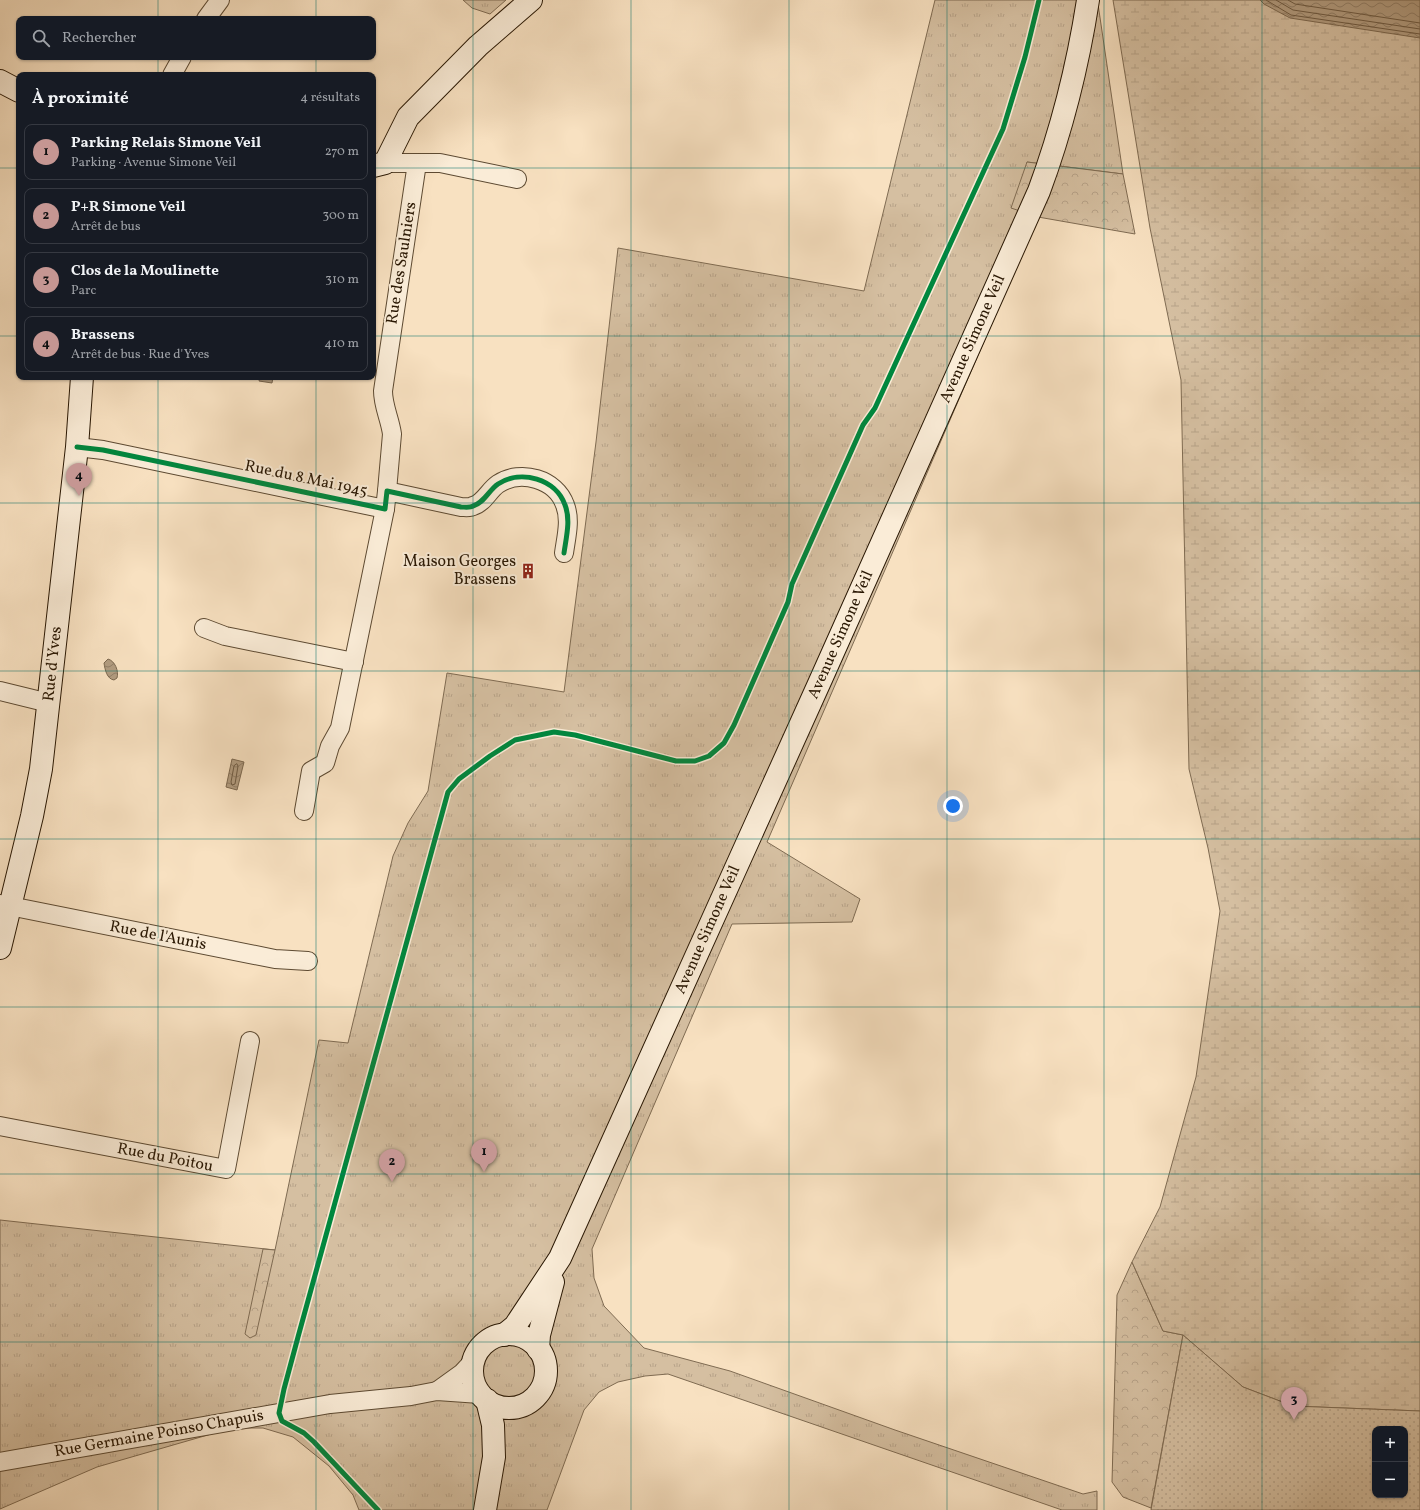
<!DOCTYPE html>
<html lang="fr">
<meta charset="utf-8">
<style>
:root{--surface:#171b24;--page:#20242c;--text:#f1f3f6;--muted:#9ea1a6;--line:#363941;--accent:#c59692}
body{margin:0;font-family:Vollkorn,serif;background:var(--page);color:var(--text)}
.controls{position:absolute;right:12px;bottom:12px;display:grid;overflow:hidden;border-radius:8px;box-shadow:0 1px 3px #0004}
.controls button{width:36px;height:36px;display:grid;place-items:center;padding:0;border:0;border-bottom:1px solid var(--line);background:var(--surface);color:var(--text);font:20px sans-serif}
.you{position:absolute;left:953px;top:806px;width:14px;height:14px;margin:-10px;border:3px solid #fff;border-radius:50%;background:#1a73e8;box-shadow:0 0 0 6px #1a73e833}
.badge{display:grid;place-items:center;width:26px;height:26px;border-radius:50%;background:var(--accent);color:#111;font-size:13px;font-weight:700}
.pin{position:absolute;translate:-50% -33px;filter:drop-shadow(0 1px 2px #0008)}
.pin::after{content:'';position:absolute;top:21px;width:14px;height:12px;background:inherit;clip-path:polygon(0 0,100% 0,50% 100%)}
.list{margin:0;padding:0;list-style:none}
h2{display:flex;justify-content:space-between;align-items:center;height:52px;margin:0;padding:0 16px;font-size:17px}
h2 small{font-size:13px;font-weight:400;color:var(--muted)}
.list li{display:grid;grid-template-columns:26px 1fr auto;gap:12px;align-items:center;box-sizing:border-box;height:56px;margin:0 8px 8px;padding:0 8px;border:1px solid var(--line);border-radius:8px}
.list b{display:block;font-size:15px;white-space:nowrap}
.list p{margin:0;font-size:13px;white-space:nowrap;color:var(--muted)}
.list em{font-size:13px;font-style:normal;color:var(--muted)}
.icon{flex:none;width:22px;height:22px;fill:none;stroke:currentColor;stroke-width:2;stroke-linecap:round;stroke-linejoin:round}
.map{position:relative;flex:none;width:1420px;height:1510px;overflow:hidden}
.search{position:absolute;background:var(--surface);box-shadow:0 1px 3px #0004;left:16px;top:16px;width:360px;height:44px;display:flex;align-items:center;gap:10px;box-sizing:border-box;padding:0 14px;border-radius:8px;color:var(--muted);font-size:15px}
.panel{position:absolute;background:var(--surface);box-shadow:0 1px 3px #0004;left:16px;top:72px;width:360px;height:308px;border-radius:8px}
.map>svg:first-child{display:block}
</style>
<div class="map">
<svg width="1420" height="1510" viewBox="0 0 1420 1510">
<defs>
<pattern id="grass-tufts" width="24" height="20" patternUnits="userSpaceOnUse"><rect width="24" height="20" fill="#d5bfa1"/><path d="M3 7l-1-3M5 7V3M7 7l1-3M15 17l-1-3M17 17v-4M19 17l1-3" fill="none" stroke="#b7a389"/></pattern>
<pattern id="forest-crowns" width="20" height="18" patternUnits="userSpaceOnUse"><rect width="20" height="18" fill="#d5bfa1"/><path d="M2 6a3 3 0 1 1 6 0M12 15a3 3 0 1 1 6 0" fill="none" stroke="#b7a389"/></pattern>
<pattern id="wetland-marsh" width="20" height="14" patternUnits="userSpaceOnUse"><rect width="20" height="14" fill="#d5bfa1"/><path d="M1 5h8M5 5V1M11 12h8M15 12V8" fill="none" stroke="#b7a389"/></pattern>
<pattern id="garden-dots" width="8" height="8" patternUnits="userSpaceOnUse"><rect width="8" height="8" fill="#d5bfa1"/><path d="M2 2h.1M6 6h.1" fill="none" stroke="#b7a389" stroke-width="1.8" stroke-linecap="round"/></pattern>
<pattern id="water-waves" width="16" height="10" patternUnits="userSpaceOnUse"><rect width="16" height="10" fill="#b29c80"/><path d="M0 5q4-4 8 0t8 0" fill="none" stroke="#917e67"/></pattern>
</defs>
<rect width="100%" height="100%" fill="#f8e1c1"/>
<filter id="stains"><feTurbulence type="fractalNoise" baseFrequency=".005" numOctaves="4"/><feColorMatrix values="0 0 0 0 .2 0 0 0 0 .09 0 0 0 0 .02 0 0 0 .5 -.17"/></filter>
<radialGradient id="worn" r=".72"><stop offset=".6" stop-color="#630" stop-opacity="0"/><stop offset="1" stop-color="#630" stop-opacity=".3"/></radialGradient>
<g fill="url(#grass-tufts)" stroke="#7f6b52">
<path d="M 463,0 L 506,0 L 490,14 L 472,8 Z"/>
<path d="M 935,0 L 1099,0 L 1098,4 L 1123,174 L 1027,162 L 1038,217 L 767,842 L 860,899 L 852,922 L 732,924 L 592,1249 L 594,1278 L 604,1306 L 644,1348 L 730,1371 L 895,1430 L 1083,1494 L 1097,1491 L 1097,1510 L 1062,1510 L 668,1374 L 645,1376 L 618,1382 L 599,1392 L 584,1410 L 547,1510 L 359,1510 L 353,1495 L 329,1466 L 293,1437 L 263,1428 L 232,1428 L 97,1467 L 0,1509 L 0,1220 L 275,1250 L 319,1040 L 348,1043 L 393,856 L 408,823 L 428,791 L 447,673 L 564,692 L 596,442 L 618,248 L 864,291 Z"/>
</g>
<g fill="url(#forest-crowns)" stroke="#7f6b52">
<path d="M 1027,162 L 1123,174 L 1135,234 L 1038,217 L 1011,208 Z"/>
<path d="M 263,1249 L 275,1250 L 256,1335 L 250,1338 L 245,1334 Z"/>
<path d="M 1132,1262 L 1163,1331 L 1183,1335 L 1151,1508 L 1123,1497 L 1112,1482 L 1117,1295 Z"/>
</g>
<path fill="url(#wetland-marsh)" stroke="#7f6b52" d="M 1113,0 L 1420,0 L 1420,1411 L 1293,1406 L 1243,1387 L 1183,1335 L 1163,1331 L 1132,1262 L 1160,1207 L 1196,1077 L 1220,911 L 1208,848 L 1189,769 L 1181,380 L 1150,228 Z"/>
<path fill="url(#garden-dots)" stroke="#7f6b52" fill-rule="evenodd" d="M 1183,1335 L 1243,1387 L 1293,1406 L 1420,1411 L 1420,1510 L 1151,1510 ZM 1375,1429 L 1405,1429 L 1405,1495 L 1375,1495 Z"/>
<g fill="url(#water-waves)" stroke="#7b674e">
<path d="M 1260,0 L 1420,0 L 1420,38 L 1290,18 L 1264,4 Z"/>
<path d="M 260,377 L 273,377 L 272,383 L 259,381 Z"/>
<path d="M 108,659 C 115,661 119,671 117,678 L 114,680 C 107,679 105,670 104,663 Z"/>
<path d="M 232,759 L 244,762 L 237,790 L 226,787 Z"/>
</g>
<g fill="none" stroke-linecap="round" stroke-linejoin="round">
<g stroke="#6e5a42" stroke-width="1">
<path d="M 1266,0 L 1291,15 L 1420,34"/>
<path d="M 1276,0 L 1293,10 L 1420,29"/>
<path d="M 1288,0 L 1295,4 L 1420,23"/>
<path d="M 237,764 L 238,766 L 235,784 L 232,785 L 231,782 L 234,766 Z"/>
</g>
<g stroke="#5d4a32" stroke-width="20">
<g id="street">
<path d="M 206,19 L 220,0"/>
<path d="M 172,75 L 182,57"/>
<path d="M 385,163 L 440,163 L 517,179"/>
<path d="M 77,447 L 103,450 L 385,509 L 387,491 L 461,507 C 465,507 470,508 473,506 C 484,503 489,490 498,484 C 521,469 556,479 565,505 C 571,520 566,538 564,553"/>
<path d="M 387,491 L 392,434 C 390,419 383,406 383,391 L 417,163"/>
<path d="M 204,628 L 225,636 L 354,662"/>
<path d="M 0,691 L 49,703"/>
<path d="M 304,811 L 311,771 L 325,763 L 330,746 L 340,728 L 385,509"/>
<path d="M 0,904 L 275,959 L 308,961"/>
<path d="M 0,1126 L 226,1169 L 250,1041"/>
<path d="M 437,1391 L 462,1373 L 475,1359"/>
<path d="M 0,1462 L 330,1404 L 411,1396 L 437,1391 L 480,1394"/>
</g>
</g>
<g stroke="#291703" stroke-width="24">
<g id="secondary">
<path d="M 0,81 L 19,91"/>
<path d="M 373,166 L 385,163 L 408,117 L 478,46 L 531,0"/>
<path d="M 0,948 L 32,816 L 41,769 L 77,447 L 82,377"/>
<circle cx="509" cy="1371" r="37"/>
<path d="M 504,1335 L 515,1326 L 560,1258 L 822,677 L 1039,191 C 1062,129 1078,65 1088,0"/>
<path d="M 538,1349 L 539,1335 L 553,1282"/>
<path d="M 485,1510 L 494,1457 L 493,1425 L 487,1400"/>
</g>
</g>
<use href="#street" stroke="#faecd7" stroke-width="18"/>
<use href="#secondary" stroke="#faecd7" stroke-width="22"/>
<g stroke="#faecd7" stroke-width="8">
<g id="cycleway">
<path d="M 77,447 L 103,450 L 385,509 L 387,491 L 461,507 C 465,507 470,508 473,506 C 484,503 489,490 498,484 C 521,469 556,479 565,505 C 571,520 566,538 564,553"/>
<path d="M 378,1510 L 314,1442 L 304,1433 L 282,1421 L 279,1413 L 284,1389 L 298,1337 L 448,792 L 459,779 L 490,756 L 515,740 L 554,732 L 575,735 L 676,761 L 695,761 L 709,756 L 724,743 L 734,725 L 788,602 L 792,584 L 863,425 L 875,408 L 1003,129 L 1025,57 L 1039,0"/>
</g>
</g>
<use href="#cycleway" stroke="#00873e" stroke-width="5"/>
</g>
<path fill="none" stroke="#0f766e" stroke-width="1" stroke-opacity="0.55" d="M 158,0 L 158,19M 316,0 L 316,19M 473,0 L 473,1510M 631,0 L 631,1510M 789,0 L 789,1510M 947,0 L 947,1510M 1104,0 L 1104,1510M 1262,0 L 1262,1510M 158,57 L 158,75M 316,57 L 316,75M 0,168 L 19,168M 373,168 L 1420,168M 0,336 L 19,336M 373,336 L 1420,336M 158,377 L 158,1510M 316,377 L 316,1510M 0,503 L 1420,503M 0,671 L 1420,671M 0,839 L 1420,839M 0,1007 L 1420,1007M 0,1174 L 1420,1174M 0,1342 L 1420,1342"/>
<defs>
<g id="building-bare" transform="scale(1.2)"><path d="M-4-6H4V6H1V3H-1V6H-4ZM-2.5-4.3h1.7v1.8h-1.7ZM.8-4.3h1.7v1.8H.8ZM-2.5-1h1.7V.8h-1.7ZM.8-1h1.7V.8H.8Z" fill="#8f2418" stroke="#faecd7" stroke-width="2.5" paint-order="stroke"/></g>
</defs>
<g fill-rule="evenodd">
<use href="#building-bare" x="528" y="571"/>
</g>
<g text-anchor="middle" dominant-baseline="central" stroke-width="4" stroke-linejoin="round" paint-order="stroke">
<g font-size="16" fill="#291703" stroke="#faecd7">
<text transform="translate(402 263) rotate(-81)">Rue des Saulniers</text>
<text transform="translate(973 339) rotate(-66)">Avenue Simone Veil</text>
<text transform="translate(306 479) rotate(12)">Rue du 8 Mai 1945</text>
<text transform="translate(841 635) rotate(-66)">Avenue Simone Veil</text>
<text transform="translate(53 664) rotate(-84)">Rue d'Yves</text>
<text transform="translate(708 930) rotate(-66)">Avenue Simone Veil</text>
<text transform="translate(158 936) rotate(11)">Rue de l'Aunis</text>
<text transform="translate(165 1158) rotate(11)">Rue du Poitou</text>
<text transform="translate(159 1434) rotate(-10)">Rue Germaine Poinso Chapuis</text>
</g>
<g font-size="16" fill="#291703" stroke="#faecd7" text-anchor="end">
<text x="516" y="562">Maison Georges<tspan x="516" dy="18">Brassens</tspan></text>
</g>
</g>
<rect width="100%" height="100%" filter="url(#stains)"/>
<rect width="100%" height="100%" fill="url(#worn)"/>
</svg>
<div class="controls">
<button>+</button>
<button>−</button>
</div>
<div class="you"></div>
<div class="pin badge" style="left:484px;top:1172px">1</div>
<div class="pin badge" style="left:392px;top:1182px">2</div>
<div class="pin badge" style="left:1294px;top:1420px">3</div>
<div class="pin badge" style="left:79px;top:496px">4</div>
<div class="search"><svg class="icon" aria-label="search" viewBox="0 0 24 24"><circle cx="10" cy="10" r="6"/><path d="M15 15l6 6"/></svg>Rechercher</div>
<section class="panel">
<h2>À proximité<small>4 résultats</small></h2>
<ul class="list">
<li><span class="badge">1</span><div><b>Parking Relais Simone Veil</b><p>Parking · Avenue Simone Veil</p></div><em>270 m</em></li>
<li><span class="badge">2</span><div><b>P+R Simone Veil</b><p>Arrêt de bus</p></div><em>300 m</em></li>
<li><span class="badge">3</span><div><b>Clos de la Moulinette</b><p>Parc</p></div><em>310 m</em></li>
<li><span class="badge">4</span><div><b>Brassens</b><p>Arrêt de bus · Rue d'Yves</p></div><em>410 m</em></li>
</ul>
</section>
</div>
